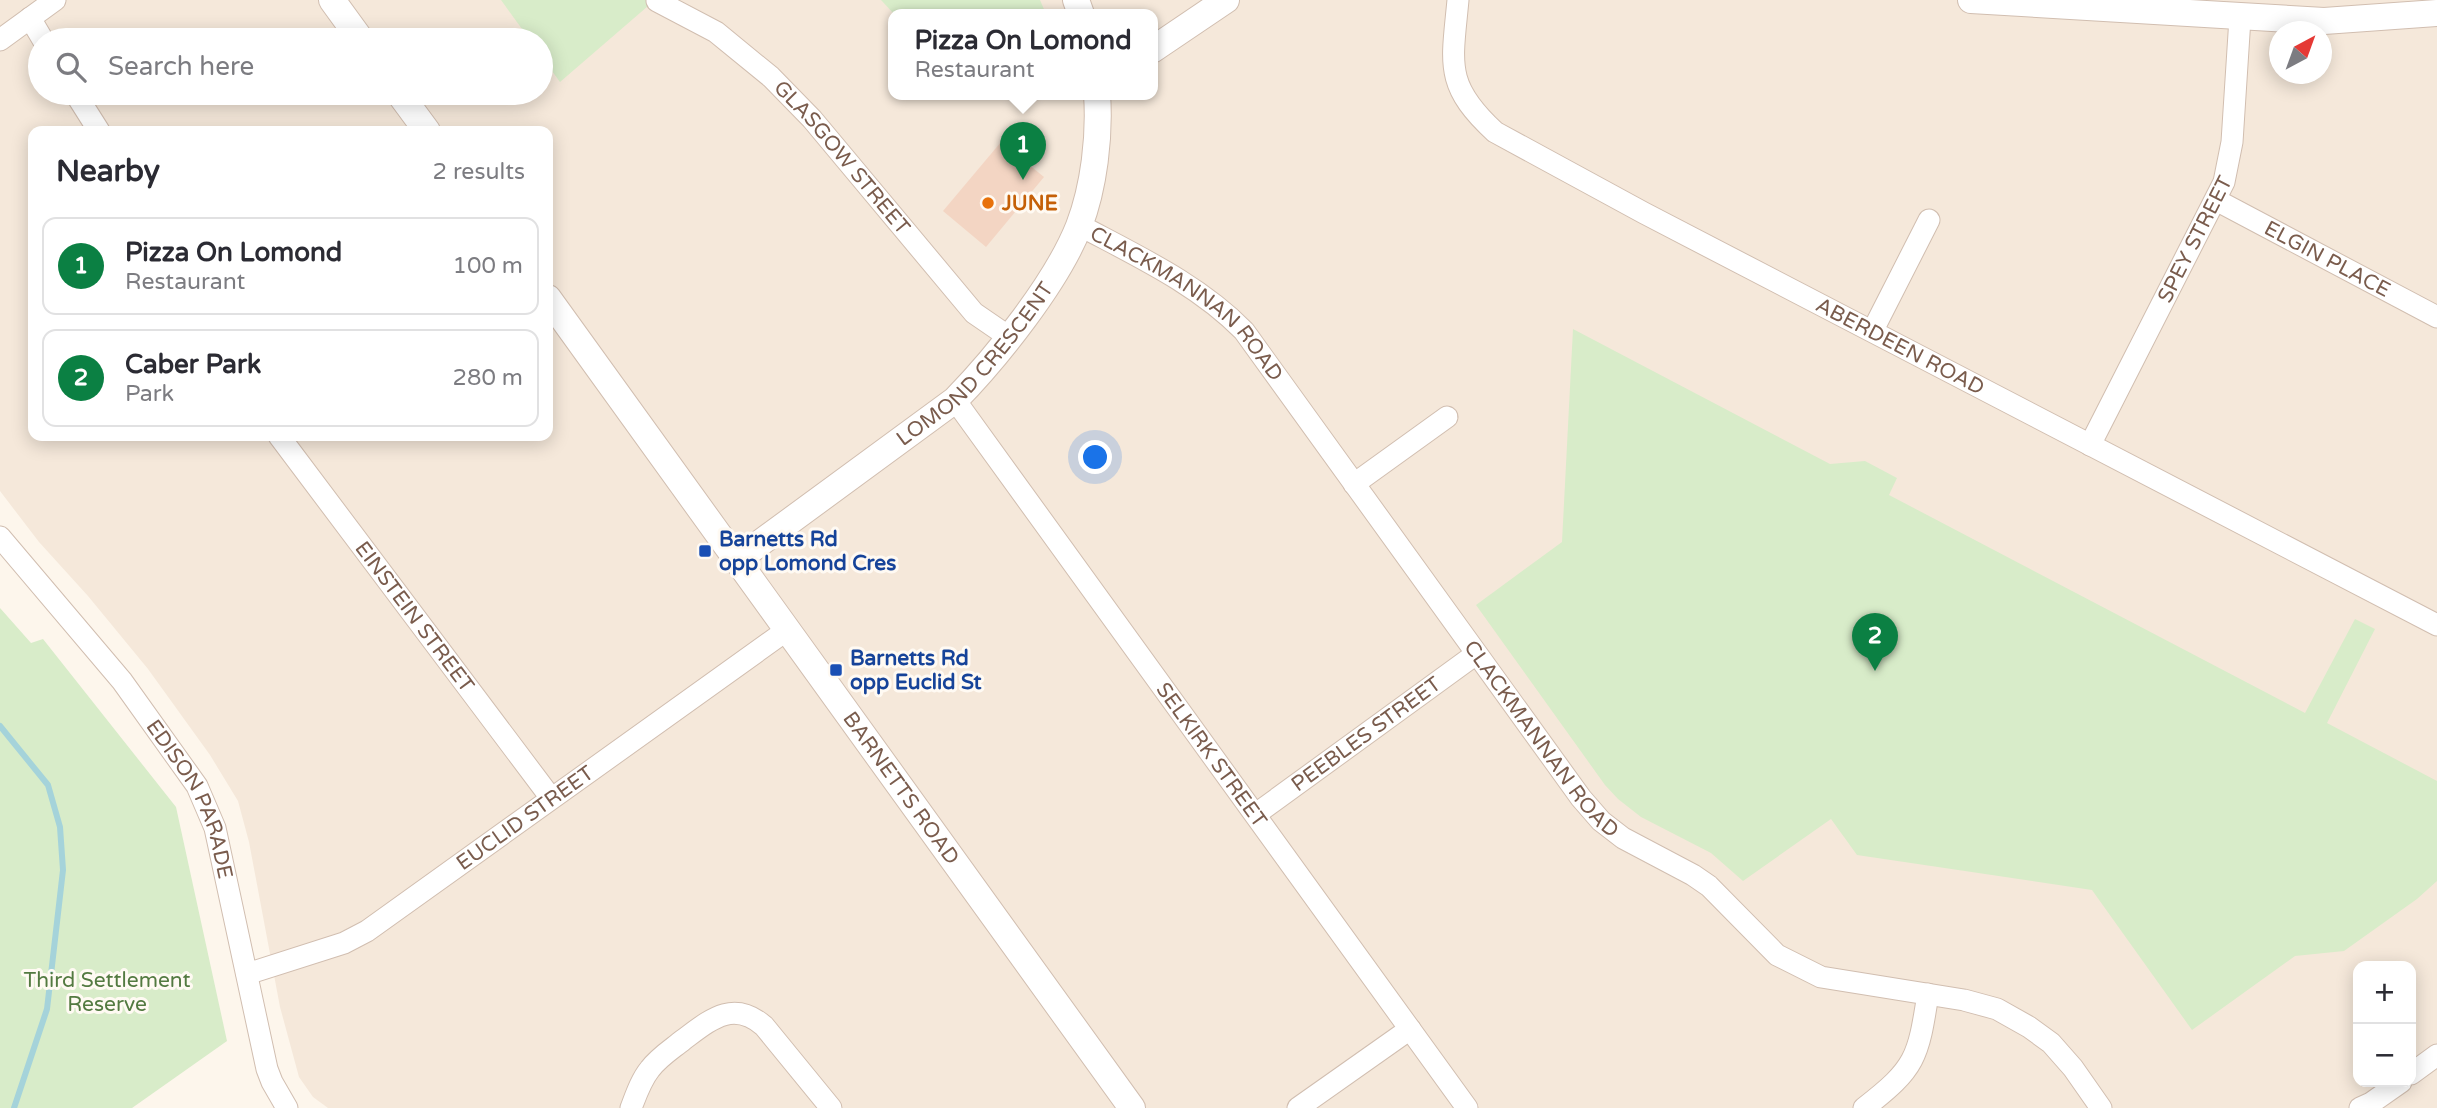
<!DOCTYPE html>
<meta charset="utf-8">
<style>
:root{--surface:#fff;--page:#f7f7f7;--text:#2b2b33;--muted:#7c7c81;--line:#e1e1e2;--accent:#0b8043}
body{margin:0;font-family:"Varela Round",sans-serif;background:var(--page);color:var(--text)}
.controls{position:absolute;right:21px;bottom:21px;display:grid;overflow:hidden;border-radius:14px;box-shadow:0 4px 18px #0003}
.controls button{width:63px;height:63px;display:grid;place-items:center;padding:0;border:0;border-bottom:2px solid var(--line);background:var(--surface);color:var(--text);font:35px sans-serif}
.compass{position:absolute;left:2269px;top:21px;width:63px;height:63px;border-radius:50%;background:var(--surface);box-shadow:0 4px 18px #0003;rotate:41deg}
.you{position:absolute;left:1096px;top:458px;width:24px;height:24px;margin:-18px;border:5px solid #fff;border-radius:50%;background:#1a73e8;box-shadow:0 0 0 10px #1a73e833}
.badge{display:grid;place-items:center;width:46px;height:46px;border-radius:50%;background:var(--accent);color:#fff;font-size:23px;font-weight:700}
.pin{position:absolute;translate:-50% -58px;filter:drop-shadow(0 2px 4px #0008)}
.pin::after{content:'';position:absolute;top:37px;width:24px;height:21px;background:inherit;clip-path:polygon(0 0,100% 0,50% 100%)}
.popup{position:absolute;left:888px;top:9px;width:270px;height:91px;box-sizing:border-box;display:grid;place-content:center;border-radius:14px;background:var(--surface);filter:drop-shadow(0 2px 5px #0005);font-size:23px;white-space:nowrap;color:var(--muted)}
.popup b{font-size:26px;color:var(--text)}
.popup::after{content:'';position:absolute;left:50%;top:100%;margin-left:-14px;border:14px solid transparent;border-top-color:var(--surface)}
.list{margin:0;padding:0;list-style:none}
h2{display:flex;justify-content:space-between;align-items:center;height:91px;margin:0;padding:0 28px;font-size:30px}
h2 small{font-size:23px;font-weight:400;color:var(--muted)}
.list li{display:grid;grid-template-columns:46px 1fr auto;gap:21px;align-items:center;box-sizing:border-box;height:98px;margin:0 14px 14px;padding:0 14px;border:2px solid var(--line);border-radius:14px}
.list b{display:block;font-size:26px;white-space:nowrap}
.list p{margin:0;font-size:23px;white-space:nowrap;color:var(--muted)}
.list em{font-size:23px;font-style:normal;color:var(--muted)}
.icon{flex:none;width:38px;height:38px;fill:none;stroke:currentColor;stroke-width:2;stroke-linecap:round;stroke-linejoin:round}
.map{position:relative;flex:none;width:2437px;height:1108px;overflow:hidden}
.search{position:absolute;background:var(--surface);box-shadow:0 4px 18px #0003;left:28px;top:28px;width:525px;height:77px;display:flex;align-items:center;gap:18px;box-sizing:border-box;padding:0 24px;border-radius:38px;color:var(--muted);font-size:26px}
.panel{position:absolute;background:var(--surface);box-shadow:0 4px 18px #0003;left:28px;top:126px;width:525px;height:315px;border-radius:14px}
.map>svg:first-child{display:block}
</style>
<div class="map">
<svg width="2437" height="1108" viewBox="0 0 2437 1108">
<rect width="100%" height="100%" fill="#fdf6ec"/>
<path fill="#f5e8da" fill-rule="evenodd" d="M 0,0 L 2437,0 L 2437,1108 L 328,1108 L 313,1097 L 299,1077 L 280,1007 L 249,842 L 238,801 L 210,755 L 148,669 L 88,596 L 39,542 L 0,491 ZM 894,14 L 1152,14 L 1152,94 L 894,94 ZM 2280,32 L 2322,32 L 2322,74 L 2280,74 ZM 40,40 L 541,40 L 541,93 L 40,93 ZM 33,131 L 548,131 L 548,436 L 33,436 ZM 2358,966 L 2411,966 L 2411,1082 L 2358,1082 Z"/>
<g fill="#d8ecc9">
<path d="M 501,0 L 655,0 L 560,82 L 541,56 L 541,40 L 530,40 Z"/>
<path d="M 881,0 L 1040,0 L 1046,14 L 894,14 Z"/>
<path d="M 1573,329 L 1830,464 L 1865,461 L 1897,478 L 1889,495 L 2305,713 L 2355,619 L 2375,629 L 2327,723 L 2437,781 L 2437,881 L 2417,899 L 2344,951 L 2295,956 L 2192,1030 L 2092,890 L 1857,855 L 1831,819 L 1743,881 L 1711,853 L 1641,817 L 1618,799 L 1605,785 L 1476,605 L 1562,542 Z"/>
<path d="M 0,608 L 31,643 L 43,639 L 176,807 L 227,1041 L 132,1108 L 0,1108 Z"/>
</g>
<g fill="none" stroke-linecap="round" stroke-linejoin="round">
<path stroke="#a5d3da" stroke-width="6" d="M 0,726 L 48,785 L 60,827 L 63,870 L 47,1009 L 14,1108"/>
</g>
<path fill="#f3d5c3" d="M 1001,142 L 1044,177 L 986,247 L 943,211 Z"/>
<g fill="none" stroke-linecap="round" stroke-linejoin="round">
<g stroke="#d1beb0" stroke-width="23">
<g id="minor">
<path id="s1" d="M 1458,0 C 1452,64 1444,85 1495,132 L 1644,213 L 2437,625"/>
<path id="s2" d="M 657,1 L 716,32 L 771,77 L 812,119 L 974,313 L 1009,337"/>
<path d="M 30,18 L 43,40"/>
<path d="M 0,40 L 55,0"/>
<path d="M 75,93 L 99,131"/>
<path id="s3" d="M 2216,200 L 2437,317"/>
<path id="s4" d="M 1079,225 C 1137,256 1198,284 1244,331 L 1581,798 L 1601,821 L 1623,838 L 1693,875 L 1709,886 L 1777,955 L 1821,977 L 1964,1000 L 1997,1009 L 2029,1027 L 2051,1043 L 2073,1068 L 2101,1108"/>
<path d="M 1873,330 L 1929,220"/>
<path id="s5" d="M 955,400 L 1467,1108"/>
<path id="s6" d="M 279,436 L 551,798"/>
<path id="s7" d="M 2090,445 L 2224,182 L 2232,142 L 2240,18"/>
<path d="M 1354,484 L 1447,417"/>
<path id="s8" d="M 0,537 L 122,681 L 197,786 L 215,828 L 267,1069 L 272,1082 L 287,1108"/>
<path id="s9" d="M 1256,814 L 1476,654"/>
<path id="s10" d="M 247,974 L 344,943 L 367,931 L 787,630"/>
<path d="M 2411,1074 L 2437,1055"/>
<path d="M 631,1108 C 636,1095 641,1080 650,1069 C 659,1057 672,1049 683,1040 C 710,1020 733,999 764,1026 L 831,1108"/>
<path d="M 1298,1108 L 1410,1029"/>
<path d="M 1864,1108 C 1916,1068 1918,1058 1928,994"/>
<path d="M 2360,1108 L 2371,1103 L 2401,1082"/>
</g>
</g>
<g stroke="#d1beb0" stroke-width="28">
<g id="tertiary">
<path d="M 332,0 L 361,40"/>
<path d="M 1076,0 L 1081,14"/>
<path d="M 1971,0 L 2324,21 L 2437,13"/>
<path d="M 1152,50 L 1226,0"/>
<path d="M 399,93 L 427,131"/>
<path id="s11" d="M 548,298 L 1132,1108"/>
<path id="s12" d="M 737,560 L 955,400 C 997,357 1057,282 1079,226 C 1094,187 1100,136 1097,94"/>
</g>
</g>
<use href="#minor" stroke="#fff" stroke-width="21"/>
<use href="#tertiary" stroke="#fff" stroke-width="26"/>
</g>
<circle fill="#e8710a" stroke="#fffaf3" stroke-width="2.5" cx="988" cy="203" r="7"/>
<g fill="#1a4fb4" stroke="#fffaf3" stroke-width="2.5">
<rect x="698" y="544" width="14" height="14" rx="3.5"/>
<rect x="829" y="663" width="14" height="14" rx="3.5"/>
</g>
<g text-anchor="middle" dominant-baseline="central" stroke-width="6" stroke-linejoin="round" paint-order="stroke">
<g font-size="21" fill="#7a5c4d" stroke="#fffaf3">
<text stroke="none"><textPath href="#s2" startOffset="245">GLASGOW STREET</textPath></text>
<text stroke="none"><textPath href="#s7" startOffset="231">SPEY STREET</textPath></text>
<text stroke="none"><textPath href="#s3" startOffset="126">ELGIN PLACE</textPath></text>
<text stroke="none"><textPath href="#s4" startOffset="135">CLACKMANNAN ROAD</textPath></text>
<text stroke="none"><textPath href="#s1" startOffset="604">ABERDEEN ROAD</textPath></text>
<text stroke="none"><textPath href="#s12" startOffset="310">LOMOND CRESCENT</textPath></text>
<text stroke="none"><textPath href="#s6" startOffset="226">EINSTEIN STREET</textPath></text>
<text stroke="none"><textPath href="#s9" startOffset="136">PEEBLES STREET</textPath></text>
<text stroke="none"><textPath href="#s4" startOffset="702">CLACKMANNAN ROAD</textPath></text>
<text stroke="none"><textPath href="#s5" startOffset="438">SELKIRK STREET</textPath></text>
<text stroke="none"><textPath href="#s11" startOffset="604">BARNETTS ROAD</textPath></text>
<text stroke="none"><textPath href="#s8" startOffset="327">EDISON PARADE</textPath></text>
<text stroke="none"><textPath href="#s10" startOffset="322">EUCLID STREET</textPath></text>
</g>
<g font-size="21" font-weight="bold" fill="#c56008" stroke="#fffaf3" text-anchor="start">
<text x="1002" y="203">JUNE</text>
</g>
<g font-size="21" font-weight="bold" fill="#164399" stroke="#fffaf3" text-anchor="start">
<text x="719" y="539">Barnetts Rd<tspan x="719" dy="24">opp Lomond Cres</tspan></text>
<text x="850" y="658">Barnetts Rd<tspan x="850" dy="24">opp Euclid St</tspan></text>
</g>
<g font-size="21" fill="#537a41" stroke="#fffaf3">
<text x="107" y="980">Third Settlement<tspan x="107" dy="24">Reserve</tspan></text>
</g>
</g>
</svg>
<div class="controls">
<button>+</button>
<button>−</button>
</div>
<svg class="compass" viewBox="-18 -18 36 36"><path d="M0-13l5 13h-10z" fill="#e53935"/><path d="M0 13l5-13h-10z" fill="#7c7c81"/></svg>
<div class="you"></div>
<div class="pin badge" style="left:1023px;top:180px">1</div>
<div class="popup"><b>Pizza On Lomond</b>Restaurant</div>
<div class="pin badge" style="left:1875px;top:671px">2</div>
<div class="search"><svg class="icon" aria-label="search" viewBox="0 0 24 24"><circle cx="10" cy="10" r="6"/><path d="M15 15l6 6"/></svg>Search here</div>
<section class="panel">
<h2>Nearby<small>2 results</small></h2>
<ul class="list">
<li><span class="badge">1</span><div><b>Pizza On Lomond</b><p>Restaurant</p></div><em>100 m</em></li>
<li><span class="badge">2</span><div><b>Caber Park</b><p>Park</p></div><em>280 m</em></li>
</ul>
</section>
</div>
